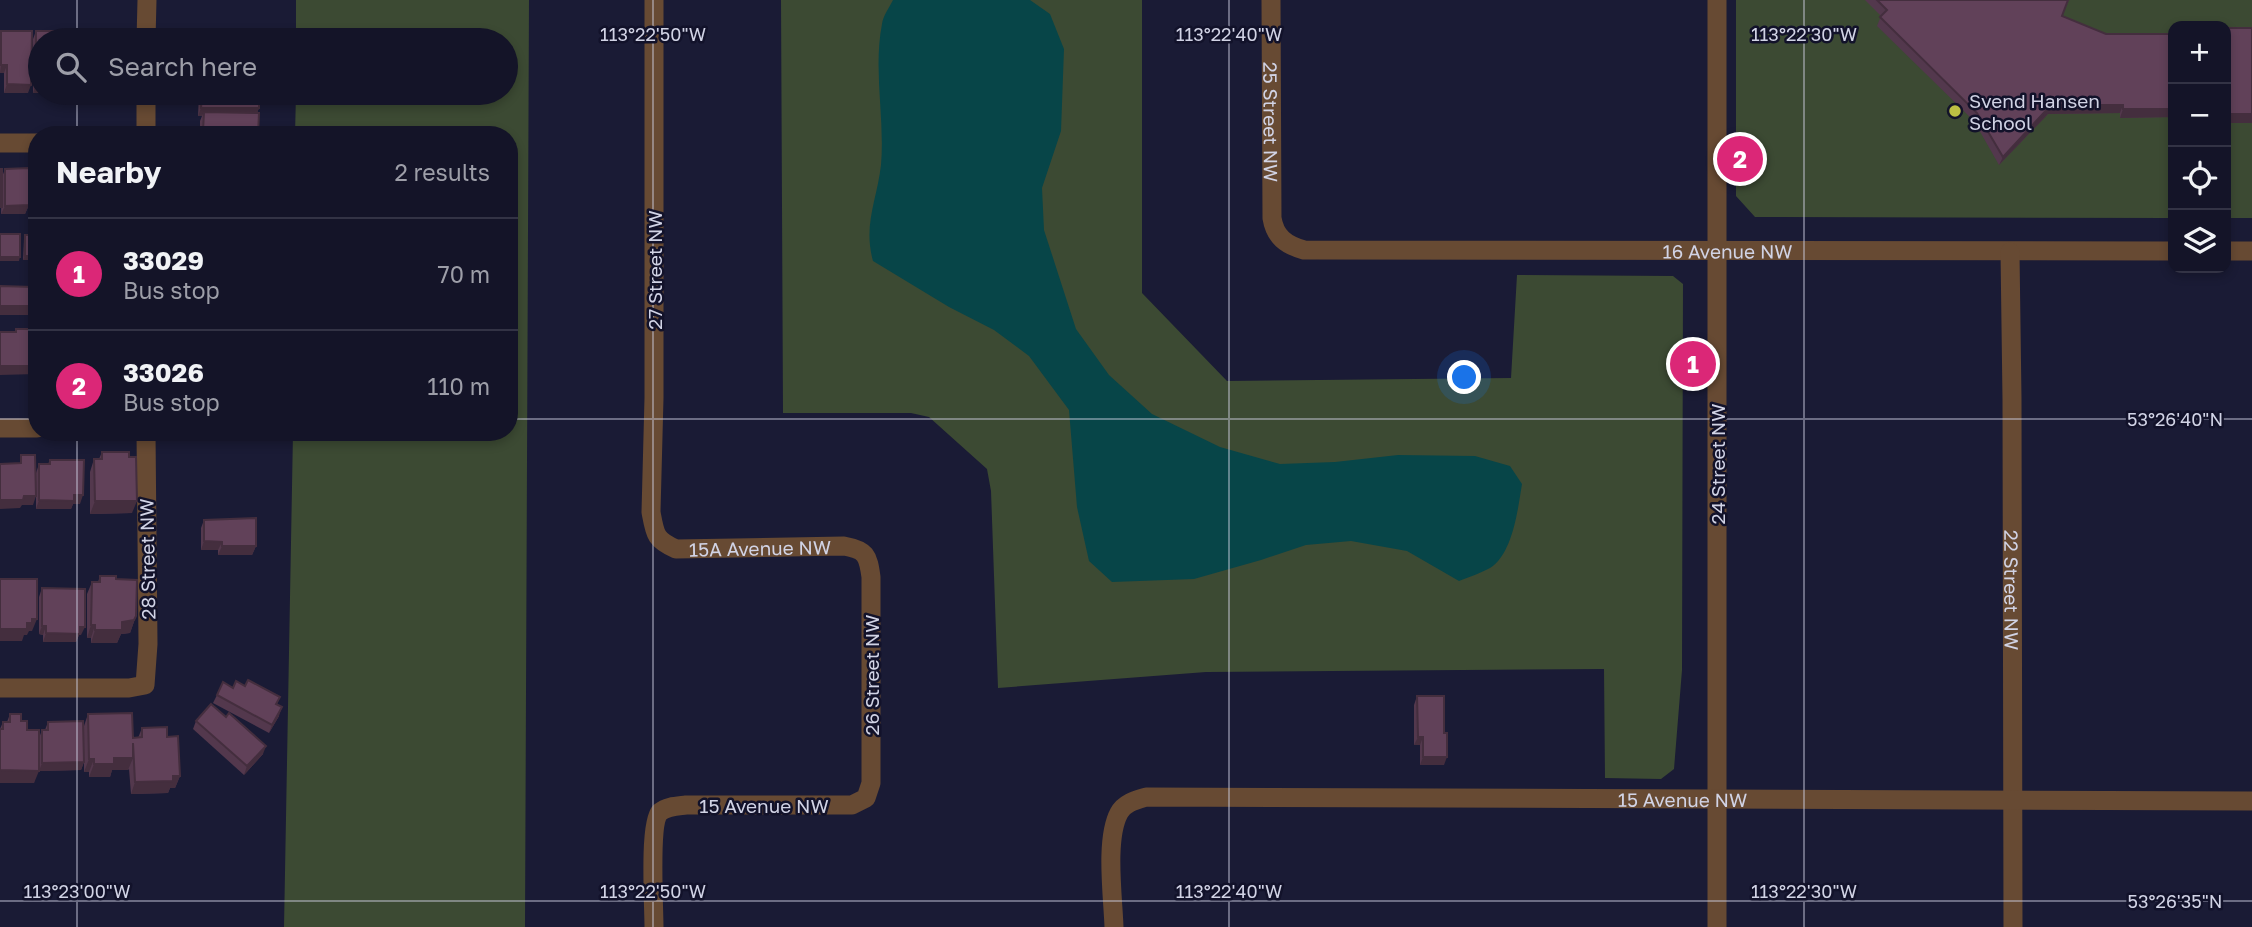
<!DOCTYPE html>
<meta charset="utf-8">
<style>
:root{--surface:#141428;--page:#1d1d30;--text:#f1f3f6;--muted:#9d9ea8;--line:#333345;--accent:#db2777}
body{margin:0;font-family:"Golos Text",sans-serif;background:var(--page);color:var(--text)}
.controls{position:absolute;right:21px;top:21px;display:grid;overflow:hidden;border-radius:14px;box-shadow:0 4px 10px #0003}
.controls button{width:63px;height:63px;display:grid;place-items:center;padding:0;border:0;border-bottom:2px solid var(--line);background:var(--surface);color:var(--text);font:35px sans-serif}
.you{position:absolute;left:1465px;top:378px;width:24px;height:24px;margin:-18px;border:5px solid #fff;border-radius:50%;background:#1a73e8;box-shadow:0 0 0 10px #1a73e833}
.badge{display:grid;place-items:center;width:46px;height:46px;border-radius:50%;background:var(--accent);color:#fff;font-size:23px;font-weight:700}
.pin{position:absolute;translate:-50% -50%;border:4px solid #fff;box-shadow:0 2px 7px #0006}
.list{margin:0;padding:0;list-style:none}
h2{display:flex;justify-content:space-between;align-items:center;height:91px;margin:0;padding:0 28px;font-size:30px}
h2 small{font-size:23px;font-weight:400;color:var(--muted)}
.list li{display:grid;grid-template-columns:46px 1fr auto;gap:21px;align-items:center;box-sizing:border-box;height:112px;padding:0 28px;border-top:2px solid var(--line)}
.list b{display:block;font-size:26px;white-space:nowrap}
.list p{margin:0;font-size:23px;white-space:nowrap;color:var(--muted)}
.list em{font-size:23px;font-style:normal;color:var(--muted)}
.icon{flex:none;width:38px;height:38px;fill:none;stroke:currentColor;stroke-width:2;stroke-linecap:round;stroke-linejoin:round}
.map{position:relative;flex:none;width:2252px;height:927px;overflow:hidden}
.search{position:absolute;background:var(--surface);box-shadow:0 4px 10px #0003;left:28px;top:28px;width:490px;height:77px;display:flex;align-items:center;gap:18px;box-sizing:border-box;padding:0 24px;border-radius:38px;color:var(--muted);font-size:26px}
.panel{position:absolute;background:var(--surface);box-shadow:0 4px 10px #0003;left:28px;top:126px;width:490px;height:315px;border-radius:28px}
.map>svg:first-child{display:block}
</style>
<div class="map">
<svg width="2252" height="927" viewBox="0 0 2252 927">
<rect width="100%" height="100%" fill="#1a1b35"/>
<g fill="#3c4a33">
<path d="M 296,0 L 529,0 L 525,927 L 284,927 L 293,432 L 509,432 L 509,135 L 295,135 L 296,93 L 506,93 L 506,40 L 296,40 Z"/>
<path d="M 781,0 L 1142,0 L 1142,293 L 1227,381 L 1511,378 L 1517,275 L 1673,276 L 1683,284 L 1682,670 L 1674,769 L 1661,779 L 1605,778 L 1604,669 L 1206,672 L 998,688 L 991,491 L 987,469 L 929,417 L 911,413 L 783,413 Z"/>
<path d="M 1736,0 L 2252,0 L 2252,218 L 2226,218 L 2226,26 L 2173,26 L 2173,218 L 1755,217 L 1736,196 Z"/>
</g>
<path fill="#074548" d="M 893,0 L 1030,0 L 1050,14 L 1064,49 L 1061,131 L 1042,188 L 1044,230 L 1076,329 L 1109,375 L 1152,414 L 1220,447 L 1280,464 L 1335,462 L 1398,455 L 1475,456 L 1510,466 L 1522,484 C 1518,508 1513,554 1490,568 C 1481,573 1469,577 1459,581 L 1407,551 L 1351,541 L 1306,545 L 1261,560 L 1194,579 L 1112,582 L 1089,561 L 1077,507 L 1069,410 L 1029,356 L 994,330 L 949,307 L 873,261 C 863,225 877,200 881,165 C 885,118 873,71 882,24 C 883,16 889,8 893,0 Z"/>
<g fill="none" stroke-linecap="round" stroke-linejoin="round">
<g stroke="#674a33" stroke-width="19">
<path id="s1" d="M 654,0 L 654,398 L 651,512 C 655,534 655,540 676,549 L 844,546 C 866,550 868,555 871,577 L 871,783 L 866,798 L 852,805 L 686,805 C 678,806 667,806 660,812 C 649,823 654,908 654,927"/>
<path id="s2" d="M 1271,0 L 1272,218 C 1275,237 1286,245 1304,250 L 2173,251"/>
<path d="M 1717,0 L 1717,927"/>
<path d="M 146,40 L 147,0"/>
<path d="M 146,135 L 146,93"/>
<path d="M 0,143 L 37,143"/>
<path d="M 2226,251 L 2252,251"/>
<path id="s3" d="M 2010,252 L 2012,399 L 2013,927"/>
<path d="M 0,428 L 37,428"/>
<path d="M 0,688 L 129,688 L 145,685 L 148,644 L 146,432"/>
<path id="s4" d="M 1114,927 C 1113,897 1105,839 1119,813 C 1124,803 1136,800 1146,797 L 2252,801"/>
</g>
</g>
<g fill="#53384d">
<path d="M 1865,0 L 2069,0 L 2062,16 L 2106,34 L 2173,34 L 2173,117 L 2120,118 L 2120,113 L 2048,114 L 1999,165 L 1974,121 L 1877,26 L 1881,16 Z"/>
<path d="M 1,31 L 28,93 L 4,93 L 4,73 L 0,73 L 0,34 Z"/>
<path d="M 36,31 L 53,93 L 33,93 L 33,39 Z"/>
<path d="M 199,93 L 259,93 L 259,108 L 257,113 L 258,135 L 200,135 L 200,121 L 202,116 L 198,116 Z"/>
<path d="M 32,168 L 37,168 L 37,217 L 28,217 L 28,207 L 25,214 L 1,214 L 2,177 L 5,169 L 29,175 Z"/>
<path d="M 25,235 L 37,235 L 37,260 L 23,260 L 24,239 Z"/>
<path d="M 102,452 L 132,513 L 90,514 L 90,472 L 94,459 L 99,459 Z"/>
<path d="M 50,460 L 80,504 L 73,504 L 71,509 L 36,509 L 36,473 L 39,464 L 48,464 Z"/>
<path d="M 204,520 L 256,546 L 252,555 L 218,555 L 218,550 L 201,550 L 201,528 Z"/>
<path d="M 100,576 L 116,579 L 136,616 L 130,633 L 121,634 L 117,643 L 91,643 L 91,638 L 87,638 L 87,594 L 92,582 L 98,582 Z"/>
<path d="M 42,588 L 81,635 L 79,635 L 76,642 L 43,642 L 43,635 L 39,634 L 39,597 Z"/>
<path d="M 245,686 L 280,697 L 277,704 L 279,716 L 269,733 L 213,703 L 217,695 L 233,688 Z"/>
<path d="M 1417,696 L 1444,733 L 1444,765 L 1420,765 L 1420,745 L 1414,745 L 1414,705 Z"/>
<path d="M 10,714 L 21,721 L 27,730 L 39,738 L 42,730 L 45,730 L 48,722 L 84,762 L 81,770 L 39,771 L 39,755 L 34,783 L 0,783 L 0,729 L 3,722 L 7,722 Z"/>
<path d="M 88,714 L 133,738 L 138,738 L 142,728 L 167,737 L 180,776 L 175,788 L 170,788 L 168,793 L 131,794 L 129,769 L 128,770 L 112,770 L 110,777 L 89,777 L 89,772 L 84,772 L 84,726 Z"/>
<path d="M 196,721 L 263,754 L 244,775 L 193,729 Z"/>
</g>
<g fill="#442e3e">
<path d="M 1,65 L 7,65 L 4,73 L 0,73 Z"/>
<path d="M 7,84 L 31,85 L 28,93 L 4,93 Z"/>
<path d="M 36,84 L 40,84 L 40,93 L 53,93 L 33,93 Z"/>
<path d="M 75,93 L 97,93 L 94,102 L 72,102 Z"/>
<path d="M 2051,105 L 2123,105 L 2120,113 L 2048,114 L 1999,165 L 2003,157 Z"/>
<path d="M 201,108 L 259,108 L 256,116 L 204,112 L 202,116 L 198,116 Z"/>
<path d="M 2123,109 L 2173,109 L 2173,117 L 2120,118 Z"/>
<rect x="2226" y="114" width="26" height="9"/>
<path d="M 203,131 L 214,132 L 213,135 L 202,135 Z"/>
<path d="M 29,205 L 25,214 L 1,214 L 5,206 Z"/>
<path d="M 31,209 L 37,209 L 37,217 L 28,217 Z"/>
<path d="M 25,256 L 37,256 L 37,260 L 23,260 Z"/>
<path d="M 0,257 L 20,257 L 19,261 L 0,261 Z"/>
<path d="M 0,306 L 33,306 L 30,315 L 0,315 Z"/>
<path d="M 0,366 L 37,366 L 37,374 L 0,375 Z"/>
<path d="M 74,495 L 83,495 L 80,504 L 73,504 L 71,509 L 36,509 L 39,500 Z"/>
<path d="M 24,496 L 36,496 L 33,505 L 22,505 L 20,508 L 0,509 L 0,500 Z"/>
<path d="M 95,501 L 137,501 L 132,513 L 90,514 Z"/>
<path d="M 204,541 L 222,542 L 218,550 L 201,550 Z"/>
<path d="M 222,546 L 256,546 L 252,555 L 218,555 Z"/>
<path d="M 136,616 L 130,633 L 121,634 L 117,643 L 91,643 L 95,630 L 122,622 Z"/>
<path d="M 32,619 L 37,619 L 32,631 L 29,631 L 27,635 L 24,635 L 22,641 L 0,641 L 0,629 L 27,623 Z"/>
<path d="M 91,625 L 95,625 L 91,638 L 87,638 Z"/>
<path d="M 42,626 L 46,626 L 43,635 L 39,634 Z"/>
<path d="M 80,627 L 85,627 L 81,635 L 79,635 L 76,642 L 43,642 L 46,633 Z"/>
<path d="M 282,707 L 279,716 L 269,733 L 272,725 Z"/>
<path d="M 1418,737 L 1423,737 L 1420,745 L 1414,745 Z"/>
<path d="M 266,746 L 263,754 L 244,775 L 247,766 Z"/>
<path d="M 1423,757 L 1447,757 L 1444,765 L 1420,765 Z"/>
<path d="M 114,758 L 133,758 L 128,770 L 112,770 L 110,777 L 89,777 L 94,764 Z"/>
<path d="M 89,759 L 94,759 L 89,772 L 84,772 Z"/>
<path d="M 84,762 L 81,770 L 39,771 L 42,763 Z"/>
<path d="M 0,770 L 39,771 L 34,783 L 0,783 Z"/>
<path d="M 173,776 L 180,776 L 175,788 L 170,788 L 168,793 L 131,794 L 135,782 Z"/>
</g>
<g fill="#614159" stroke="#442e3e" stroke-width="2">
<path d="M 1877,0 L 2068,0 L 2062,16 L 2106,34 L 2173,34 L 2173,109 L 2123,109 L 2123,105 L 2051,105 L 2003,157 L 1977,113 L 1880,17 L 1887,10 Z"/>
<rect x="2226" y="28" width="26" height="86"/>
<path d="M 1,31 L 32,31 L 31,85 L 7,84 L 7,65 L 1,65 Z"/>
<path d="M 36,31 L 65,31 L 65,40 L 40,40 L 40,84 L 36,84 Z"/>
<path d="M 101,33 L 129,35 L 129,40 L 101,40 Z"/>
<rect x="71" y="34" width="27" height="6"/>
<path d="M 202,93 L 259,93 L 259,108 L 201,108 Z"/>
<path d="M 204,112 L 259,113 L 258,135 L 214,135 L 214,132 L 203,131 Z"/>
<path d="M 29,168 L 29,205 L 5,206 L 5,169 Z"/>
<path d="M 32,168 L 37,168 L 37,209 L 31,209 Z"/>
<rect x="0" y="169" width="2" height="38"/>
<rect x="0" y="234" width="20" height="23"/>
<rect x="25" y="235" width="12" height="21"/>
<path d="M 0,286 L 33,287 L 33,306 L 0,306 Z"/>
<path d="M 16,329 L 37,329 L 37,366 L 0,366 L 0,332 L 16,332 Z"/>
<path d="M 102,452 L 129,452 L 129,457 L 136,457 L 137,501 L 95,501 L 94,459 L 102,459 Z"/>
<path d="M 21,455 L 35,455 L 36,496 L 24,496 L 23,500 L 0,500 L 0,464 L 21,463 Z"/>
<path d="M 50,460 L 84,460 L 83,495 L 74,495 L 74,501 L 39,500 L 39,464 L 50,464 Z"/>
<path d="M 256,518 L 256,546 L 222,546 L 222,542 L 204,541 L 204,520 Z"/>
<path d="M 100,576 L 116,576 L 116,579 L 137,580 L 136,616 L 134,620 L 122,622 L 122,630 L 95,630 L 95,625 L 91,625 L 92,582 L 100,582 Z"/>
<path d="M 0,579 L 37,579 L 37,619 L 32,619 L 32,623 L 27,623 L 27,629 L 0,629 Z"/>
<path d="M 42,588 L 85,589 L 85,627 L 80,627 L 80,634 L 46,633 L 46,626 L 42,626 Z"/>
<path d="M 248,680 L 280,697 L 276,704 L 282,707 L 272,725 L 217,695 L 223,682 L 233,688 L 236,681 L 245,686 Z"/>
<path d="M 1417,696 L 1444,696 L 1444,733 L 1447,733 L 1447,757 L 1423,757 L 1423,737 L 1418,737 Z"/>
<path d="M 211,704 L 226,717 L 229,713 L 266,746 L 247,766 L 196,721 Z"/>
<path d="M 132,713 L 133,738 L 142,737 L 142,728 L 167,727 L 167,737 L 178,736 L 180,776 L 173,776 L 173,781 L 135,782 L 133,743 L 133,758 L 114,758 L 114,764 L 94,764 L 94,759 L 89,759 L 88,714 Z"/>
<path d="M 10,714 L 21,714 L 21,721 L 27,721 L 27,730 L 39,730 L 39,771 L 0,770 L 0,729 L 3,729 L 3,722 L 10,722 Z"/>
<path d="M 83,721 L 84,762 L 42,763 L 42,730 L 48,730 L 48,722 Z"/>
</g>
<path fill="none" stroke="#d1d3e5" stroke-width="2" stroke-opacity="0.45" d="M 77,0 L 77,40M 653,0 L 653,927M 1229,0 L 1229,927M 1804,0 L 1804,927M 77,93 L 77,135M 0,419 L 37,419M 509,419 L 2252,419M 77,432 L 77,927M 0,901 L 2252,901"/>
<circle fill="#bcbf43" stroke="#12122a" stroke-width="2.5" cx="1955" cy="111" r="7"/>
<g text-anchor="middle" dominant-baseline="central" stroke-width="5" stroke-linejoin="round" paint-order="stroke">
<g font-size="19" fill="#d1d3e5" stroke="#12122a" text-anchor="start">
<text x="1969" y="100">Svend Hansen<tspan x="1969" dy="22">School</tspan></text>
</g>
<g font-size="19" fill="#d1d3e5" stroke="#12122a">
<text stroke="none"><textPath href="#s2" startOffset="122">25 Street NW</textPath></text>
<text stroke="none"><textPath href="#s2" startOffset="690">16 Avenue NW</textPath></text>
<text transform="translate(654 270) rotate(-90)">27 Street NW</text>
<text transform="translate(1717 464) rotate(-90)">24 Street NW</text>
<text stroke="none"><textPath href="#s1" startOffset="644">15A Avenue NW</textPath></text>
<text transform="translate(147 559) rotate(-91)">28 Street NW</text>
<text stroke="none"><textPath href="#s3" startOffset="338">22 Street NW</textPath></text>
<text transform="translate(871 675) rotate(-90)">26 Street NW</text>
<text stroke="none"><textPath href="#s4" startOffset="684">15 Avenue NW</textPath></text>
<text x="764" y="805">15 Avenue NW</text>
</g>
</g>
<g font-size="18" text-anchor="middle" fill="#d1d3e5" stroke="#12122a" stroke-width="5" stroke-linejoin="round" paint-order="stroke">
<text x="653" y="41">113°22'50"W</text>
<text x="1229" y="41">113°22'40"W</text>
<text x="1804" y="41">113°22'30"W</text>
<text x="2175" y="426">53°26'40"N</text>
<text x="77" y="898">113°23'00"W</text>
<text x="653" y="898">113°22'50"W</text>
<text x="1229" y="898">113°22'40"W</text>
<text x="1804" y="898">113°22'30"W</text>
<text x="2175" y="908">53°26'35"N</text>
</g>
</svg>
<div class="controls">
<button>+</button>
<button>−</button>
<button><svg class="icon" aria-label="locate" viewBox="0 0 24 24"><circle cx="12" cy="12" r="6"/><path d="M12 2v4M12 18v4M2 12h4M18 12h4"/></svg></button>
<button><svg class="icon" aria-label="layers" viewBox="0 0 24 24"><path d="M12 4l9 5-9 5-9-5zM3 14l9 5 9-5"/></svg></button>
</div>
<div class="you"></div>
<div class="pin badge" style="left:1693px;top:364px">1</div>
<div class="pin badge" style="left:1740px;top:159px">2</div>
<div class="search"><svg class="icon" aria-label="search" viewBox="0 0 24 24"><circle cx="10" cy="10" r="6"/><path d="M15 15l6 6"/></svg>Search here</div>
<section class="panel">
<h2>Nearby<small>2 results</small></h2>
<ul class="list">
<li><span class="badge">1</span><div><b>33029</b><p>Bus stop</p></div><em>70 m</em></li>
<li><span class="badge">2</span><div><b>33026</b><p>Bus stop</p></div><em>110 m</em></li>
</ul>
</section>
</div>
